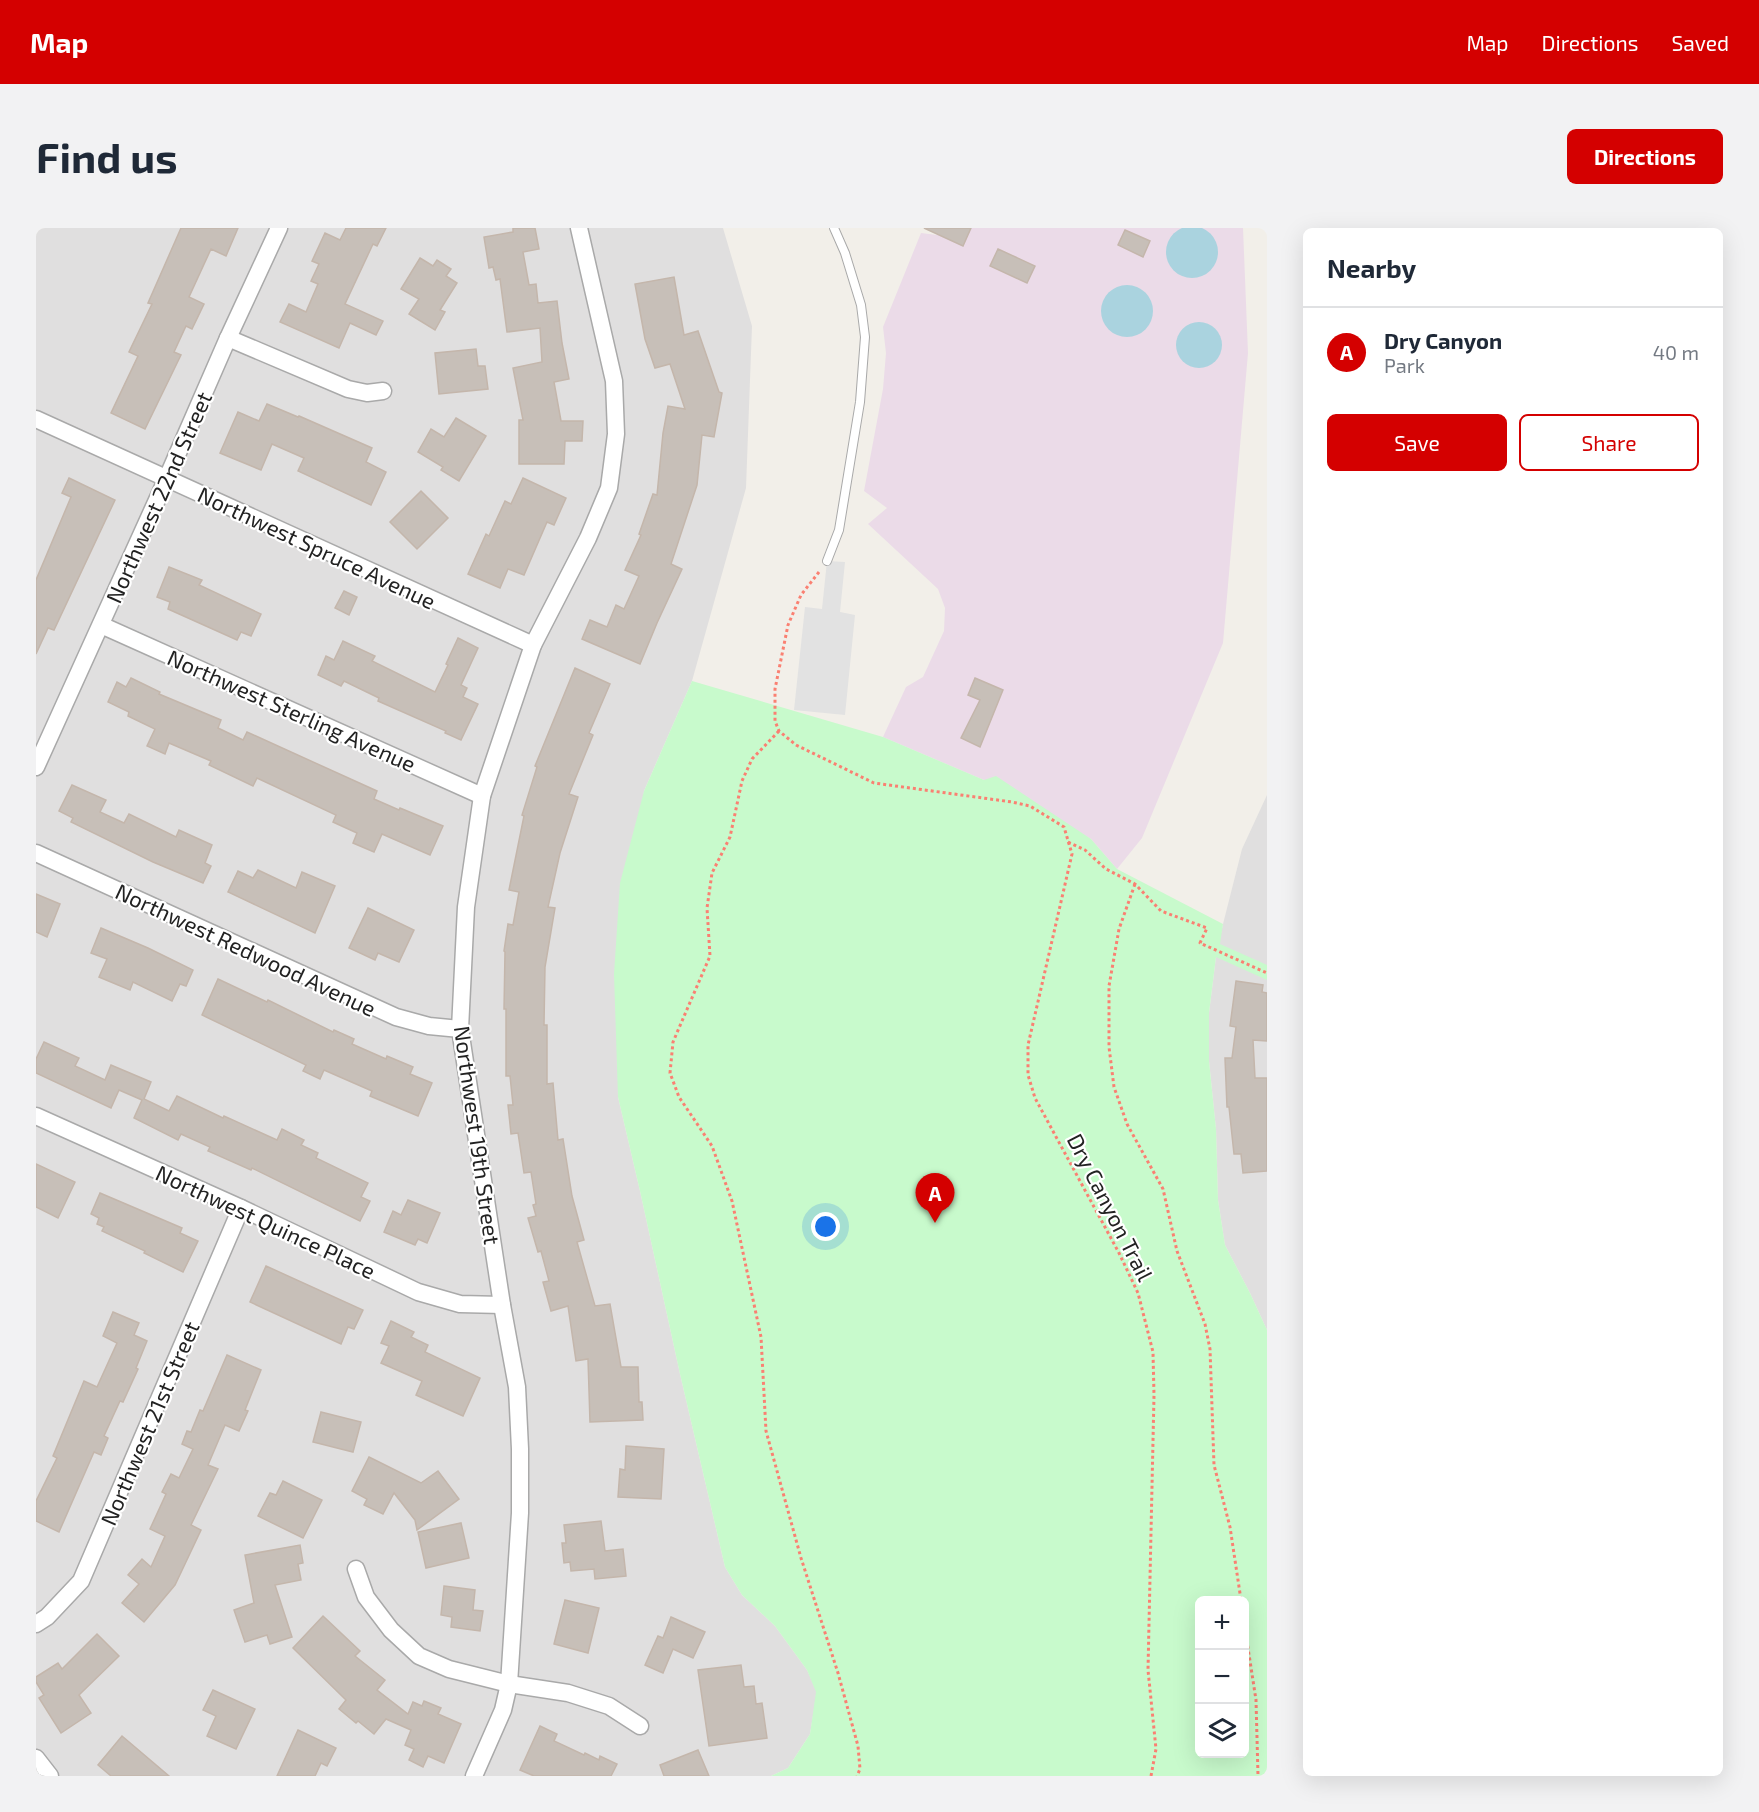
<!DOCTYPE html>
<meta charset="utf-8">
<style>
:root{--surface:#fff;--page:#f2f2f3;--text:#1f2937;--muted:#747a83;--line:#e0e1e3;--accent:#d40000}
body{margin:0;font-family:"Exo 2",sans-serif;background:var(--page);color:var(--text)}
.controls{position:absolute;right:18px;bottom:18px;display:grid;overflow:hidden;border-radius:9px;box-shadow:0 6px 24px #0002}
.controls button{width:54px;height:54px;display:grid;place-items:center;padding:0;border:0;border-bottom:2px solid var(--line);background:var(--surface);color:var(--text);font:30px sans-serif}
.you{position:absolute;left:790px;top:999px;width:21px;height:21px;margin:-15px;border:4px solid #fff;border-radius:50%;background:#1a73e8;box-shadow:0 0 0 9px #1a73e833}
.badge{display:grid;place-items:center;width:39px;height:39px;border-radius:50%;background:var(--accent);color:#fff;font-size:20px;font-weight:700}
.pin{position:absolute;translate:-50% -50px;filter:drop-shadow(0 2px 3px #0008)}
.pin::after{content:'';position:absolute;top:32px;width:21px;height:18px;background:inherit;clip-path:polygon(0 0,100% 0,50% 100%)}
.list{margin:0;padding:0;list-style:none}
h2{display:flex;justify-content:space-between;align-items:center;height:78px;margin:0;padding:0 24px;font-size:26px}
h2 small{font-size:20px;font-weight:400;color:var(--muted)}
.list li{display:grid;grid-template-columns:39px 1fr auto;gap:18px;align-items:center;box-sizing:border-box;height:90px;padding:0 24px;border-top:2px solid var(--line)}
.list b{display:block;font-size:22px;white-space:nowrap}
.list p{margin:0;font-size:20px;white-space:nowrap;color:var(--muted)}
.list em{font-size:20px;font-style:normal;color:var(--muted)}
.actions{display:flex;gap:12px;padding:18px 24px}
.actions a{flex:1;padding:14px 0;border:2px solid var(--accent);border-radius:9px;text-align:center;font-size:21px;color:var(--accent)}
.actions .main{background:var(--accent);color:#fff}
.icon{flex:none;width:33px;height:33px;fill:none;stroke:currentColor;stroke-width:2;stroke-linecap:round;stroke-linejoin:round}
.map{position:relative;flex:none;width:1231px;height:1548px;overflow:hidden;border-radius:9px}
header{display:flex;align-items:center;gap:36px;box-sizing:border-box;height:84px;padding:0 30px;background:var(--accent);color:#fff}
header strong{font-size:28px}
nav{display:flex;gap:33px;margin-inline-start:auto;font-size:21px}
.intro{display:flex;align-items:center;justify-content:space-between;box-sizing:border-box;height:144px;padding:0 36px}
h1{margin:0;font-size:42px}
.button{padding:15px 27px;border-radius:9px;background:var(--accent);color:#fff;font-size:21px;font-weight:700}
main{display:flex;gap:36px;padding:0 36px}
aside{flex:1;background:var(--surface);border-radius:9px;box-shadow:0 6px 24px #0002}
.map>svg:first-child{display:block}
</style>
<header>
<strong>Map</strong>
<nav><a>Map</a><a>Directions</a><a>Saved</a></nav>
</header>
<div class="intro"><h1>Find us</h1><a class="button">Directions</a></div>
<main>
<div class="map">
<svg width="1231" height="1548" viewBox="0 0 1231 1548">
<rect width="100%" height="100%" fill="#f2efe9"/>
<g fill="#e0dfdf">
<path d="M 0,0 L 687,0 L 716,98 L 710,260 L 656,453 L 608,563 L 582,869 L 604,963 L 644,1146 L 689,1339 L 706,1367 L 739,1398 L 771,1442 L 781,1464 L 774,1506 L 752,1540 L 735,1548 L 0,1548 Z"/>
<path d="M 1231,567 L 1231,1102 L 1214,1065 L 1189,1017 L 1182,972 L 1180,901 L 1173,833 L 1173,785 L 1180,729 L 1187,696 L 1206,621 Z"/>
</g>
<path fill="#ebdbe8" d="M 904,0 L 1207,0 L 1212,125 L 1187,415 L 1106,610 L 1081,641 L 1055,611 L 948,552 L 847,509 L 870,459 L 887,449 L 908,403 L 909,380 L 902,361 L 832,296 L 851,280 L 828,263 L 847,161 L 850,125 L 847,99 L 885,5 L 901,7 Z"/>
<path fill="#c8facc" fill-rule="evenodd" d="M 656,453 L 847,509 L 948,552 L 960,548 L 1055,611 L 1081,641 L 1187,696 L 1184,716 L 1231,737 L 1231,752 L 1180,729 L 1173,785 L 1173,833 L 1180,901 L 1182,972 L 1189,1017 L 1214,1065 L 1231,1102 L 1231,1548 L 735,1548 L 752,1540 L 774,1506 L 780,1464 L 771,1442 L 739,1398 L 706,1367 L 689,1339 L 644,1146 L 604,963 L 582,869 L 578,746 L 584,655 L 608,563 ZM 1164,1372 L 1208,1372 L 1208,1526 L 1164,1526 Z"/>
<path fill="#e2e2e2" d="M 791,333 L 809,334 L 804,384 L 819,387 L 809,487 L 758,482 L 769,379 L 786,381 Z"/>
<g fill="#aad3df">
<circle cx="1156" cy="24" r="26"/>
<circle cx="1091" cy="83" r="26"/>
<circle cx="1163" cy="117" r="23"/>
</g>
<g fill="#c7bfb8" stroke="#c4b6ab" stroke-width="1.5">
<path d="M 145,0 L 202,0 L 190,28 L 175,21 L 153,69 L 168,76 L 156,101 L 150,98 L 138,124 L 145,127 L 109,201 L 75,185 L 102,128 L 93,124 L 116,76 L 112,75 Z"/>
<path d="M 310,0 L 350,0 L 341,18 L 337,16 L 309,76 L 347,93 L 340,107 L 314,95 L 303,120 L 244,94 L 253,76 L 270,84 L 282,56 L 275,53 L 283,36 L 276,33 L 289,5 L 304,12 Z"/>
<path d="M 477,0 L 499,0 L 503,21 L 487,24 L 493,57 L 500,56 L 502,75 L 521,73 L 526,115 L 533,151 L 518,154 L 525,193 L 547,193 L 546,213 L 529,213 L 528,236 L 483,236 L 483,192 L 487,192 L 477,140 L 506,134 L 504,100 L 471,104 L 464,51 L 460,52 L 457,39 L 453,40 L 448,9 L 477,4 Z"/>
<path d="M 888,0 L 935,0 L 927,18 Z"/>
<path d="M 1089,2 L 1114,13 L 1107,29 L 1082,17 Z"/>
<path d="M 962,21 L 999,38 L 991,55 L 954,38 Z"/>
<path d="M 384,30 L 397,38 L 401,32 L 415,41 L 410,48 L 421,55 L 404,82 L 409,84 L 399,102 L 373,86 L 383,71 L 365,61 Z"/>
<path d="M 638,49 L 648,107 L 662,103 L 683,164 L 686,165 L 678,209 L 666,207 L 661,257 L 635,336 L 646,341 L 621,395 L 604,436 L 546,411 L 554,392 L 571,399 L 580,377 L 588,381 L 603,348 L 589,342 L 605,307 L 603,306 L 617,266 L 621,267 L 627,205 L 632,178 L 649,181 L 634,136 L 619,140 L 609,111 L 599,56 Z"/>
<path d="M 440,121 L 442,138 L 449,138 L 452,161 L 403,166 L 399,125 Z"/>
<path d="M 231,176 L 262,189 L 263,188 L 336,220 L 330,234 L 350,244 L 335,277 L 262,243 L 268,230 L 236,216 L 225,242 L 184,225 L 202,184 L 223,193 Z"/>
<path d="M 420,190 L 450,208 L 423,253 L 405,242 L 407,239 L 382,224 L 395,201 L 408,209 Z"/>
<path d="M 33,250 L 79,272 L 18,402 L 12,400 L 0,426 L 0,352 L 35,269 L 26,265 Z"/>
<path d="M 487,250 L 530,270 L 518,297 L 511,294 L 488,347 L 472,341 L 464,360 L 432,346 L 450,306 L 453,308 L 469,273 L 475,276 Z"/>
<path d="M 385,263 L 412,290 L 381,321 L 354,294 Z"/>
<path d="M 133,339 L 166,352 L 163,357 L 225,386 L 215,408 L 205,404 L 201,412 L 132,381 L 134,374 L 121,369 Z"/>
<path d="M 308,363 L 321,369 L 313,387 L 299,380 Z"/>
<path d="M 422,410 L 442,420 L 425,457 L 431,460 L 427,469 L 442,476 L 425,512 L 409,505 L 410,503 L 342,473 L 343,470 L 308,453 L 305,458 L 282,447 L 290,428 L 298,432 L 307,413 L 339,428 L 336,433 L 399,464 L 412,437 L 410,436 Z"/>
<path d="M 539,440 L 574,456 L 553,505 L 557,507 L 533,566 L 542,569 L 524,625 L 512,679 L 519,680 L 509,739 L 508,797 L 511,797 L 511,856 L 517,855 L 522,912 L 527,911 L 536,968 L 548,1012 L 541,1014 L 559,1078 L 574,1076 L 585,1139 L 602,1139 L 603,1174 L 606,1174 L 607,1192 L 554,1194 L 552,1131 L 540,1133 L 532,1078 L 515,1083 L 507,1054 L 513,1053 L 505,1023 L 502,1024 L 492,990 L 500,988 L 497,977 L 500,976 L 495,944 L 488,945 L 482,905 L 475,906 L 472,877 L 477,877 L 474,848 L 470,848 L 470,781 L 468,781 L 469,724 L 468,723 L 472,696 L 477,697 L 483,664 L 473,662 L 488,588 L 486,587 L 501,539 L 499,538 Z"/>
<path d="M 95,450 L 124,464 L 123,466 L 185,492 L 182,500 L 207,512 L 211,504 L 341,563 L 338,571 L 363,582 L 364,580 L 407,598 L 394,627 L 346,606 L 338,624 L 317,615 L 321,605 L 297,594 L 300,587 L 221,550 L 217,558 L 173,537 L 175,533 L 133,515 L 129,526 L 111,518 L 119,501 L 92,488 L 93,484 L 72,474 L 81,454 L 90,459 Z"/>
<path d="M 939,450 L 967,462 L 944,519 L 925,510 L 944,472 L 932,467 Z"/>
<path d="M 36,557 L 70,572 L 64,584 L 88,595 L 93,586 L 140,609 L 143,602 L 176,617 L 169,635 L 175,638 L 167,655 L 117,634 L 35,594 L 37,590 L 23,583 Z"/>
<path d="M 222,642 L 260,660 L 266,644 L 299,658 L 279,705 L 192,664 L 202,643 L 217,650 Z"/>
<path d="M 0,666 L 24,676 L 11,709 L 0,704 Z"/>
<path d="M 332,680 L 378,702 L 363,734 L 342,725 L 339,732 L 313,720 Z"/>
<path d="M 65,700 L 112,720 L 157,742 L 150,758 L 144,756 L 136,773 L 97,754 L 94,762 L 63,749 L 71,731 L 55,725 Z"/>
<path d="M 182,751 L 231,774 L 232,772 L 297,804 L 298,802 L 318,811 L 316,816 L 350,831 L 351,828 L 377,839 L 374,846 L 396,855 L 382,888 L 334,868 L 336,863 L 288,842 L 284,851 L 267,843 L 270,837 L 166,787 Z"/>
<path d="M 1200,753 L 1227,757 L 1226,764 L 1231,765 L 1231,813 L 1217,812 L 1219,850 L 1231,850 L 1231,943 L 1207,945 L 1205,926 L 1198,926 L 1193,879 L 1191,879 L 1189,830 L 1196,830 L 1200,799 L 1194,798 Z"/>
<path d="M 8,814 L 43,830 L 39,838 L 69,852 L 75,837 L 115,854 L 108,871 L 133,883 L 141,868 L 187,890 L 188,888 L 241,912 L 246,901 L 268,912 L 265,917 L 282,925 L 280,930 L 332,955 L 325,969 L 334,973 L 324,993 L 216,940 L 215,942 L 172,923 L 174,919 L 145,906 L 142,912 L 98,890 L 106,872 L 83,862 L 75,880 L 0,845 L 0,831 Z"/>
<path d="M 0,936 L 39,954 L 22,990 L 0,979 Z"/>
<path d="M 64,965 L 146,1000 L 144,1005 L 162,1013 L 147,1044 L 108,1025 L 109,1023 L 66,1003 L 68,999 L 61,996 L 63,990 L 55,986 Z"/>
<path d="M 372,972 L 404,985 L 391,1015 L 382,1011 L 379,1017 L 348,1004 L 357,983 L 365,987 Z"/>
<path d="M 230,1038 L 327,1082 L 318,1101 L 312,1099 L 305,1116 L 214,1074 Z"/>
<path d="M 77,1084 L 103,1095 L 98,1107 L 111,1113 L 100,1140 L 102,1141 L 87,1174 L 84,1173 L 68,1208 L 72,1210 L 65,1227 L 58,1224 L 23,1304 L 0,1293 L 0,1273 L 21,1230 L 17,1228 L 48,1153 L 61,1159 L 81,1115 L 67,1108 Z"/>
<path d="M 355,1093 L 378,1104 L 375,1109 L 392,1117 L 389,1124 L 444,1150 L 427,1188 L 380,1167 L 386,1153 L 345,1135 L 353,1118 L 345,1115 Z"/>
<path d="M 191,1127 L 225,1142 L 209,1182 L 212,1183 L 203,1203 L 189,1197 L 172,1237 L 182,1241 L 155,1297 L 165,1302 L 139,1357 L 108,1394 L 86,1375 L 103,1356 L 92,1347 L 106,1331 L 115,1339 L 129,1308 L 114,1301 L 130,1266 L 126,1264 L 135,1246 L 143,1250 L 157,1221 L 146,1216 L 151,1203 L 155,1204 L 164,1182 L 167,1183 Z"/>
<path d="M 285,1184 L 325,1194 L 317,1224 L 277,1214 Z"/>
<path d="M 590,1218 L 628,1221 L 625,1271 L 582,1269 L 584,1241 L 589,1242 Z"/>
<path d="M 333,1229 L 385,1255 L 402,1243 L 423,1271 L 381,1302 L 379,1292 L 358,1265 L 347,1286 L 328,1277 L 331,1271 L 316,1263 Z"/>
<path d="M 247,1253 L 286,1272 L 267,1310 L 222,1288 L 234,1265 L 240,1267 Z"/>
<path d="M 565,1293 L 569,1323 L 587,1321 L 590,1348 L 559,1351 L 558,1341 L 535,1343 L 534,1334 L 528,1335 L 526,1315 L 530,1315 L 528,1297 Z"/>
<path d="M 425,1295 L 433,1330 L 390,1340 L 382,1304 Z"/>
<path d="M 264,1317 L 267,1335 L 262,1336 L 265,1352 L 239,1357 L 256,1409 L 234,1416 L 231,1407 L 209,1414 L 198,1382 L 218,1375 L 209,1327 Z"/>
<path d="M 408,1358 L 439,1362 L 437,1382 L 447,1383 L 444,1403 L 415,1399 L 416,1389 L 405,1387 Z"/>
<path d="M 529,1372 L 563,1380 L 552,1425 L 518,1416 Z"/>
<path d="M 287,1388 L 324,1423 L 319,1428 L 349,1452 L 341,1462 L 372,1486 L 377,1474 L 386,1478 L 388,1473 L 405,1480 L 402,1486 L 425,1496 L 408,1535 L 392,1528 L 387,1539 L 373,1532 L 378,1521 L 369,1517 L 375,1502 L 350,1491 L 338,1506 L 322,1493 L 320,1495 L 303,1481 L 310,1472 L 257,1420 Z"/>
<path d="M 635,1389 L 669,1404 L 657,1430 L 637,1421 L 627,1445 L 609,1437 L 622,1408 L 627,1410 Z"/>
<path d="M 61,1406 L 83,1428 L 43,1467 L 55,1485 L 25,1505 L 3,1470 L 8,1467 L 0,1454 L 0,1449 L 22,1435 L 26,1441 Z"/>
<path d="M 705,1437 L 708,1459 L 718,1458 L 720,1476 L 726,1475 L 731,1510 L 673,1518 L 662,1442 Z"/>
<path d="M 177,1462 L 219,1481 L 200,1521 L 171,1508 L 180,1488 L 167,1482 Z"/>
<path d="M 504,1498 L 521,1506 L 518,1513 L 548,1527 L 549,1525 L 563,1532 L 564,1528 L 581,1536 L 575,1548 L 498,1548 L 484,1542 Z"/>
<path d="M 262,1502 L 300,1520 L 291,1538 L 285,1535 L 279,1548 L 241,1548 Z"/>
<path d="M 86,1508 L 133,1548 L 75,1548 L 62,1537 Z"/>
<path d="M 662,1522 L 673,1548 L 628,1548 L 624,1537 Z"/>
</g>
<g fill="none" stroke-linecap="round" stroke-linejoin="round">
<g stroke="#a9a9a9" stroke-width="10">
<path id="service" d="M 791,333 L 803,302 L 824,174 L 829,109 L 825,77 L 809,25 L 798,0"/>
</g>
<g stroke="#a9a9a9" stroke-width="19">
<g id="minor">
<path d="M 192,110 L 312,161 L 331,165 L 347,163"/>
<path d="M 0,191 L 497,417"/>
<path d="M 65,397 L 446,568"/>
<path d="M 0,539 L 131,250 L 192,110 L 243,0"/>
<path d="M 0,625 L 360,789 L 393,798 L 424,801"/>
<path d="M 0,888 L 205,980 L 382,1064 L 424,1076 L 466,1077"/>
<path d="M 320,1341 L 330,1369 L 355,1402 L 383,1428 L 413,1441 L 473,1456 L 532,1465 L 573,1478 L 604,1498"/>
<path d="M 0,1396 L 11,1389 L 45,1353 L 205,980"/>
<path d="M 0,1530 L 14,1548"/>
<path d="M 438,1548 L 467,1482 L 473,1456 L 484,1285 L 484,1221 L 481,1159 L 466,1077 L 424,801 L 430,679 L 446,568 L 497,417 L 552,310 L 573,260 L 580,206 L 578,153 L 543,0"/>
</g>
</g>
<g stroke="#fa8072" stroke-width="3" stroke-dasharray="3 3" stroke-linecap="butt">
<path d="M 783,344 L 765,367 L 752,397 L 739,461 L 739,493 L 743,503 L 760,517 L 838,555 L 976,574 L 994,578 L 1028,599 L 1036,626 L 992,817 L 992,847 L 999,870 L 1083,1025 L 1102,1065 L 1117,1124 L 1118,1167 L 1112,1442 L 1120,1521 L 1115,1548"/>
<path d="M 743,503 L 716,531 L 706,553 L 694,609 L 676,645 L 671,680 L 674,728 L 637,814 L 634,845 L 643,869 L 676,918 L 696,973 L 725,1109 L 730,1203 L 765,1330 L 802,1445 L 822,1518 L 824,1541 L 821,1548"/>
<path d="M 1032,614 L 1049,622 L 1070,641 L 1099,656 L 1125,683 L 1171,700 L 1164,715 L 1231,745"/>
<path d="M 1099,656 L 1083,701 L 1073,758 L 1073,819 L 1078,859 L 1091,896 L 1127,961 L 1141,1023 L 1169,1096 L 1174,1121 L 1178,1237 L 1194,1299 L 1205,1372"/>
<path d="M 1208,1394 L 1220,1472 L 1222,1548"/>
</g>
<use href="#service" stroke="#fff" stroke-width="8"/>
<use href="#minor" stroke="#fff" stroke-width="16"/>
</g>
<g text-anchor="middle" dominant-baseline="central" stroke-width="4.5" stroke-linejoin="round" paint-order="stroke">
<g font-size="22" fill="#222" stroke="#fff">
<text transform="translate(122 269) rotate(-66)">Northwest 22nd Street</text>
<text transform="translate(281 319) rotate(25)">Northwest Spruce Avenue</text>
<text transform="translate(256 482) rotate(24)">Northwest Sterling Avenue</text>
<text transform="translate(210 721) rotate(25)">Northwest Redwood Avenue</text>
<text transform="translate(442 907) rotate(82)">Northwest 19th Street</text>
<text transform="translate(1075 979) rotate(63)">Dry Canyon Trail</text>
<text transform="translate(230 993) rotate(25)">Northwest Quince Place</text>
<text transform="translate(113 1195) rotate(-67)">Northwest 21st Street</text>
</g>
</g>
</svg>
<div class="controls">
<button>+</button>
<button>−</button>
<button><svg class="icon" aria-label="layers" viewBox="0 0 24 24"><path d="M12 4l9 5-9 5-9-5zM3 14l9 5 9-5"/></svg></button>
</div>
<div class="you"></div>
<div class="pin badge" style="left:899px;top:995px">A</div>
</div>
<aside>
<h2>Nearby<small></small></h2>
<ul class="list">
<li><span class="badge">A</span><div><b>Dry Canyon</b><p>Park</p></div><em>40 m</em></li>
</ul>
<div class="actions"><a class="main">Save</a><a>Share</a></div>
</aside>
</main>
